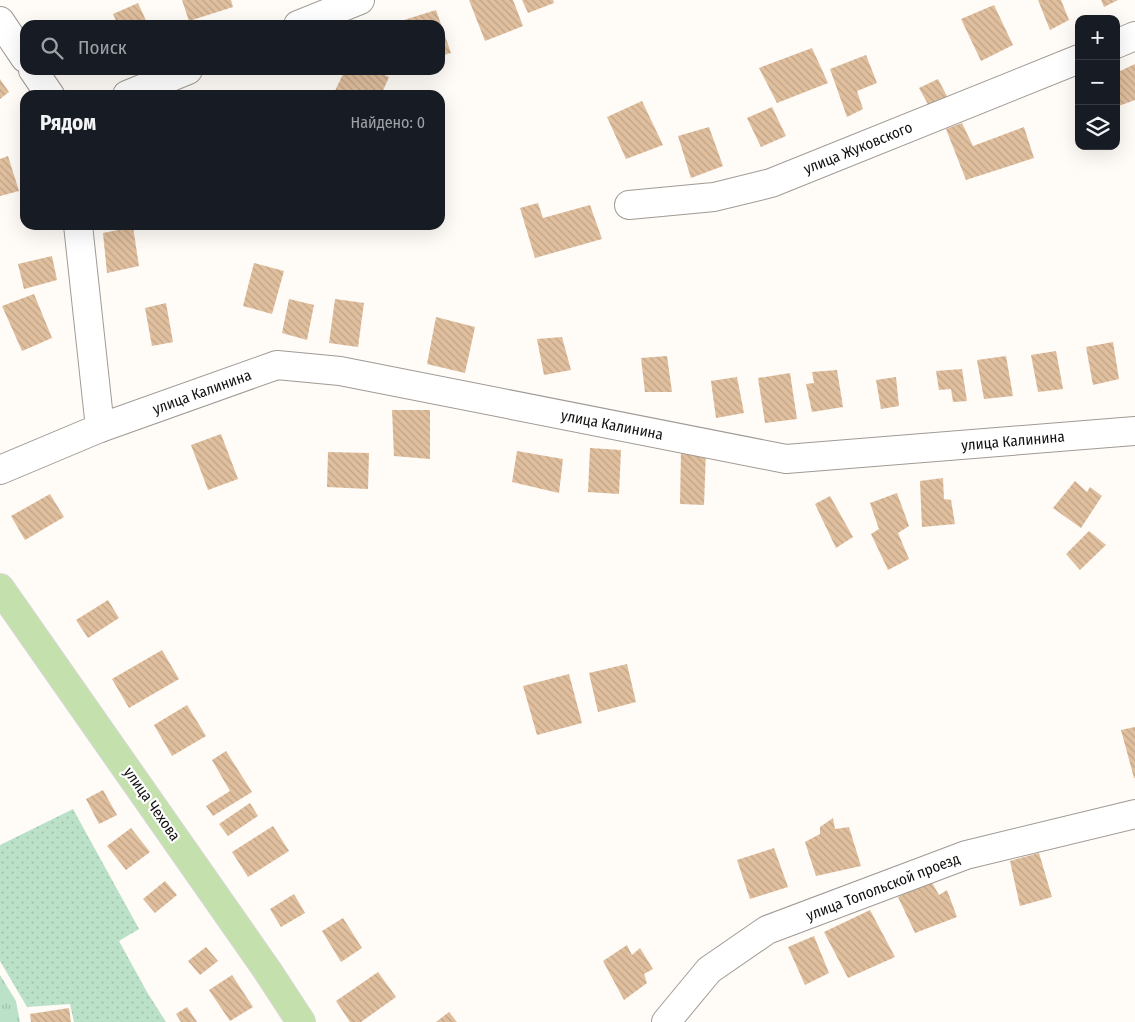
<!DOCTYPE html>
<html lang="ru">
<meta charset="utf-8">
<style>
:root{--surface:#171b24;--page:#20242c;--text:#f1f3f6;--muted:#9ea1a6;--line:#363941}
body{margin:0;font-family:"Fira Sans Condensed",sans-serif;background:var(--page);color:var(--text)}
.controls{position:absolute;right:15px;top:15px;display:grid;overflow:hidden;border-radius:10px;box-shadow:0 5px 20px #0002}
.controls button{width:45px;height:45px;display:grid;place-items:center;padding:0;border:0;border-bottom:1px solid var(--line);background:var(--surface);color:var(--text);font:25px sans-serif}
.list{margin:0;padding:0;list-style:none}
h2{display:flex;justify-content:space-between;align-items:center;height:65px;margin:0;padding:0 20px;font-size:21px}
h2 small{font-size:16px;font-weight:400;color:var(--muted)}
.icon{flex:none;width:28px;height:28px;fill:none;stroke:currentColor;stroke-width:2;stroke-linecap:round;stroke-linejoin:round}
.map{position:relative;flex:none;width:1135px;height:1022px;overflow:hidden}
.search{position:absolute;background:var(--surface);box-shadow:0 5px 20px #0002;left:20px;top:20px;width:425px;height:55px;display:flex;align-items:center;gap:12px;box-sizing:border-box;padding:0 18px;border-radius:15px;color:var(--muted);font-size:19px}
.panel{position:absolute;background:var(--surface);box-shadow:0 5px 20px #0002;left:20px;top:90px;width:425px;height:140px;border-radius:15px}
.map>svg:first-child{display:block}
</style>
<div class="map">
<svg width="1135" height="1022" viewBox="0 0 1135 1022">
<defs>
<pattern id="grass-tufts" width="24" height="20" patternUnits="userSpaceOnUse" patternTransform="scale(1.25)"><rect width="24" height="20" fill="#bbe2c8"/><path d="M3 7l-1-3M5 7V3M7 7l1-3M15 17l-1-3M17 17v-4M19 17l1-3" fill="none" stroke="#a0c1ab"/></pattern>
<pattern id="park-dots" width="8" height="8" patternUnits="userSpaceOnUse" patternTransform="scale(1.25)"><rect width="8" height="8" fill="#bbe2c8"/><path d="M2 2h.1M6 6h.1" fill="none" stroke="#a0c1ab" stroke-width="1.8" stroke-linecap="round"/></pattern>
<pattern id="building-back-hatch" width="6" height="6" patternUnits="userSpaceOnUse" patternTransform="scale(1.25)"><rect width="6" height="6" fill="#e0bf9e"/><path d="M-1 5l2 2M0 0l6 6M5-1l2 2" fill="none" stroke="#bfa387"/></pattern>
</defs>
<rect width="100%" height="100%" fill="#fffbf7"/>
<path fill="url(#grass-tufts)" d="M 0,975 L 16,1001 L 20,1022 L 0,1022 Z"/>
<path fill="url(#park-dots)" d="M 73,809 L 139,929 L 119,941 L 147,992 L 166,1022 L 74,1022 L 70,1004 L 27,1007 L 0,961 L 0,845 Z"/>
<g fill="url(#building-back-hatch)">
<path d="M 182,0 L 231,0 L 233,7 L 189,21 Z"/>
<path d="M 469,0 L 513,0 L 523,26 L 485,41 Z"/>
<path d="M 522,0 L 553,0 L 554,3 L 528,13 Z"/>
<path d="M 1038,0 L 1061,0 L 1069,20 L 1050,30 Z"/>
<path d="M 1101,0 L 1118,0 L 1104,7 Z"/>
<path d="M 138,3 L 148,25 L 118,25 L 113,14 Z"/>
<path d="M 994,5 L 1013,45 L 981,61 L 961,19 Z"/>
<path d="M 436,10 L 451,53 L 440,56 L 440,25 L 402,25 L 401,21 Z"/>
<path d="M 812,48 L 828,83 L 777,103 L 759,68 Z"/>
<path d="M 866,55 L 877,83 L 857,91 L 863,109 L 847,117 L 830,69 Z"/>
<path d="M 1135,64 L 1135,100 L 1116,107 L 1116,90 L 1118,89 L 1116,84 L 1116,73 Z"/>
<path d="M 70,70 L 85,70 L 72,75 Z"/>
<path d="M 345,70 L 374,70 L 389,77 L 381,95 L 333,95 Z"/>
<path d="M 0,79 L 9,92 L 0,99 Z"/>
<path d="M 938,79 L 949,100 L 930,108 L 919,88 Z"/>
<path d="M 642,101 L 663,145 L 626,159 L 607,117 Z"/>
<path d="M 772,107 L 786,136 L 761,147 L 747,118 Z"/>
<path d="M 962,123 L 973,146 L 1024,127 L 1034,158 L 966,180 L 946,129 Z"/>
<path d="M 709,127 L 723,166 L 691,178 L 678,136 Z"/>
<path d="M 8,156 L 19,191 L 0,196 L 0,159 Z"/>
<path d="M 538,203 L 543,218 L 590,205 L 602,239 L 535,258 L 520,208 Z"/>
<path d="M 133,227 L 139,266 L 107,273 L 103,233 Z"/>
<path d="M 52,256 L 57,280 L 24,289 L 18,264 Z"/>
<path d="M 254,263 L 284,271 L 272,314 L 243,306 Z"/>
<path d="M 34,294 L 52,338 L 22,351 L 2,306 Z"/>
<path d="M 289,299 L 314,305 L 307,340 L 282,333 Z"/>
<path d="M 335,299 L 364,303 L 358,347 L 329,343 Z"/>
<path d="M 166,303 L 173,342 L 152,346 L 145,308 Z"/>
<path d="M 436,317 L 475,327 L 465,373 L 427,364 Z"/>
<path d="M 562,337 L 571,370 L 544,375 L 537,339 Z"/>
<path d="M 1113,342 L 1119,379 L 1093,385 L 1086,347 Z"/>
<path d="M 1056,351 L 1063,389 L 1038,392 L 1031,355 Z"/>
<path d="M 667,356 L 672,392 L 645,392 L 641,358 Z"/>
<path d="M 1006,356 L 1013,396 L 984,399 L 977,360 Z"/>
<path d="M 962,369 L 967,401 L 953,402 L 951,389 L 939,390 L 936,371 Z"/>
<path d="M 837,370 L 843,407 L 812,412 L 806,384 L 814,383 L 812,372 Z"/>
<path d="M 790,373 L 797,419 L 765,423 L 758,378 Z"/>
<path d="M 737,377 L 744,413 L 716,418 L 711,381 Z"/>
<path d="M 896,377 L 899,406 L 881,409 L 876,380 Z"/>
<path d="M 392,410 L 430,410 L 430,459 L 394,456 Z"/>
<path d="M 221,434 L 238,479 L 208,490 L 191,445 Z"/>
<path d="M 590,448 L 621,450 L 619,494 L 588,492 Z"/>
<path d="M 681,450 L 706,451 L 704,505 L 680,504 Z"/>
<path d="M 517,451 L 563,459 L 559,493 L 512,482 Z"/>
<path d="M 328,452 L 369,453 L 368,489 L 327,487 Z"/>
<path d="M 943,478 L 944,499 L 951,500 L 955,524 L 922,527 L 920,481 Z"/>
<path d="M 1075,481 L 1087,492 L 1090,487 L 1102,496 L 1081,528 L 1053,508 Z"/>
<path d="M 897,493 L 909,526 L 898,533 L 909,559 L 888,570 L 871,534 L 879,529 L 870,503 Z"/>
<path d="M 50,494 L 64,517 L 25,540 L 11,516 Z"/>
<path d="M 830,496 L 853,537 L 836,548 L 815,504 Z"/>
<path d="M 1089,531 L 1106,545 L 1080,570 L 1066,554 Z"/>
<path d="M 108,600 L 119,618 L 88,638 L 76,620 Z"/>
<path d="M 162,650 L 179,679 L 129,708 L 112,679 Z"/>
<path d="M 627,664 L 636,702 L 598,712 L 589,673 Z"/>
<path d="M 569,674 L 582,723 L 537,735 L 523,686 Z"/>
<path d="M 187,705 L 206,736 L 172,756 L 154,725 Z"/>
<path d="M 1135,727 L 1135,778 L 1134,778 L 1121,730 Z"/>
<path d="M 226,751 L 252,792 L 213,816 L 206,806 L 230,791 L 212,760 Z"/>
<path d="M 103,790 L 117,815 L 99,824 L 86,799 Z"/>
<path d="M 250,803 L 258,816 L 228,836 L 219,824 Z"/>
<path d="M 833,818 L 835,829 L 849,827 L 861,866 L 816,876 L 805,842 L 820,834 L 820,827 Z"/>
<path d="M 273,826 L 289,851 L 248,877 L 232,852 Z"/>
<path d="M 131,828 L 150,852 L 126,870 L 107,846 Z"/>
<path d="M 774,848 L 788,887 L 750,899 L 737,860 Z"/>
<path d="M 1039,853 L 1052,897 L 1020,906 L 1010,861 Z"/>
<path d="M 165,881 L 177,895 L 155,913 L 143,899 Z"/>
<path d="M 931,881 L 939,895 L 947,890 L 957,917 L 915,933 L 898,897 Z"/>
<path d="M 294,894 L 305,913 L 281,927 L 270,909 Z"/>
<path d="M 870,910 L 895,957 L 848,978 L 824,932 Z"/>
<path d="M 343,918 L 362,948 L 341,962 L 322,931 Z"/>
<path d="M 814,936 L 829,973 L 805,985 L 788,947 Z"/>
<path d="M 627,945 L 632,955 L 640,948 L 653,969 L 644,974 L 647,983 L 624,1000 L 603,961 Z"/>
<path d="M 206,947 L 218,961 L 200,975 L 188,961 Z"/>
<path d="M 378,972 L 396,997 L 361,1022 L 350,1022 L 336,1001 Z"/>
<path d="M 232,975 L 253,1007 L 230,1021 L 209,990 Z"/>
<path d="M 187,1007 L 197,1022 L 181,1022 L 176,1014 Z"/>
<path d="M 69,1008 L 71,1022 L 31,1022 L 30,1014 Z"/>
<path d="M 449,1012 L 457,1022 L 436,1022 Z"/>
</g>
<g fill="none" stroke-linecap="round" stroke-linejoin="round">
<g stroke="#a09a94" stroke-width="30">
<g id="minor">
<path d="M 0,21 L 25,58"/>
<path d="M 298,25 L 360,0"/>
<path d="M 1116,44 L 1135,36"/>
<path d="M 33,70 L 50,95"/>
<path d="M 127,95 L 188,70"/>
<path d="M 629,205 L 714,197 L 771,183 L 1079,59"/>
<path d="M 78,225 L 100,428"/>
<path d="M 0,470 L 100,428 L 277,365 L 340,371 L 786,459 L 1135,431"/>
<path d="M 666,1022 L 709,970 L 767,930 L 966,855 L 1135,814"/>
</g>
</g>
<g stroke="#d9d9d8" stroke-width="30">
<path id="major" d="M 0,588 L 267,970 L 301,1022"/>
</g>
<use href="#minor" stroke="#fff" stroke-width="28"/>
<use href="#major" stroke="#c4e0ad" stroke-width="28"/>
</g>
<g text-anchor="middle" dominant-baseline="central" stroke-width="4.5" stroke-linejoin="round" paint-order="stroke">
<g font-size="15" fill="#12100e" stroke="#fff">
<text transform="translate(858 148) rotate(-22)">улица Жуковского</text>
<text transform="translate(202 392) rotate(-20)">улица Калинина</text>
<text transform="translate(612 425) rotate(11)">улица Калинина</text>
<text transform="translate(1013 441) rotate(-5)">улица Калинина</text>
<text transform="translate(152 804) rotate(55)">улица Чехова</text>
<text transform="translate(883 887) rotate(-21)">улица Топольской проезд</text>
</g>
</g>
</svg>
<div class="controls">
<button>+</button>
<button>−</button>
<button><svg class="icon" aria-label="layers" viewBox="0 0 24 24"><path d="M12 4l9 5-9 5-9-5zM3 14l9 5 9-5"/></svg></button>
</div>
<div class="search"><svg class="icon" aria-label="search" viewBox="0 0 24 24"><circle cx="10" cy="10" r="6"/><path d="M15 15l6 6"/></svg>Поиск</div>
<section class="panel">
<h2>Рядом<small>Найдено: 0</small></h2>
<ul class="list">
</ul>
</section>
</div>
